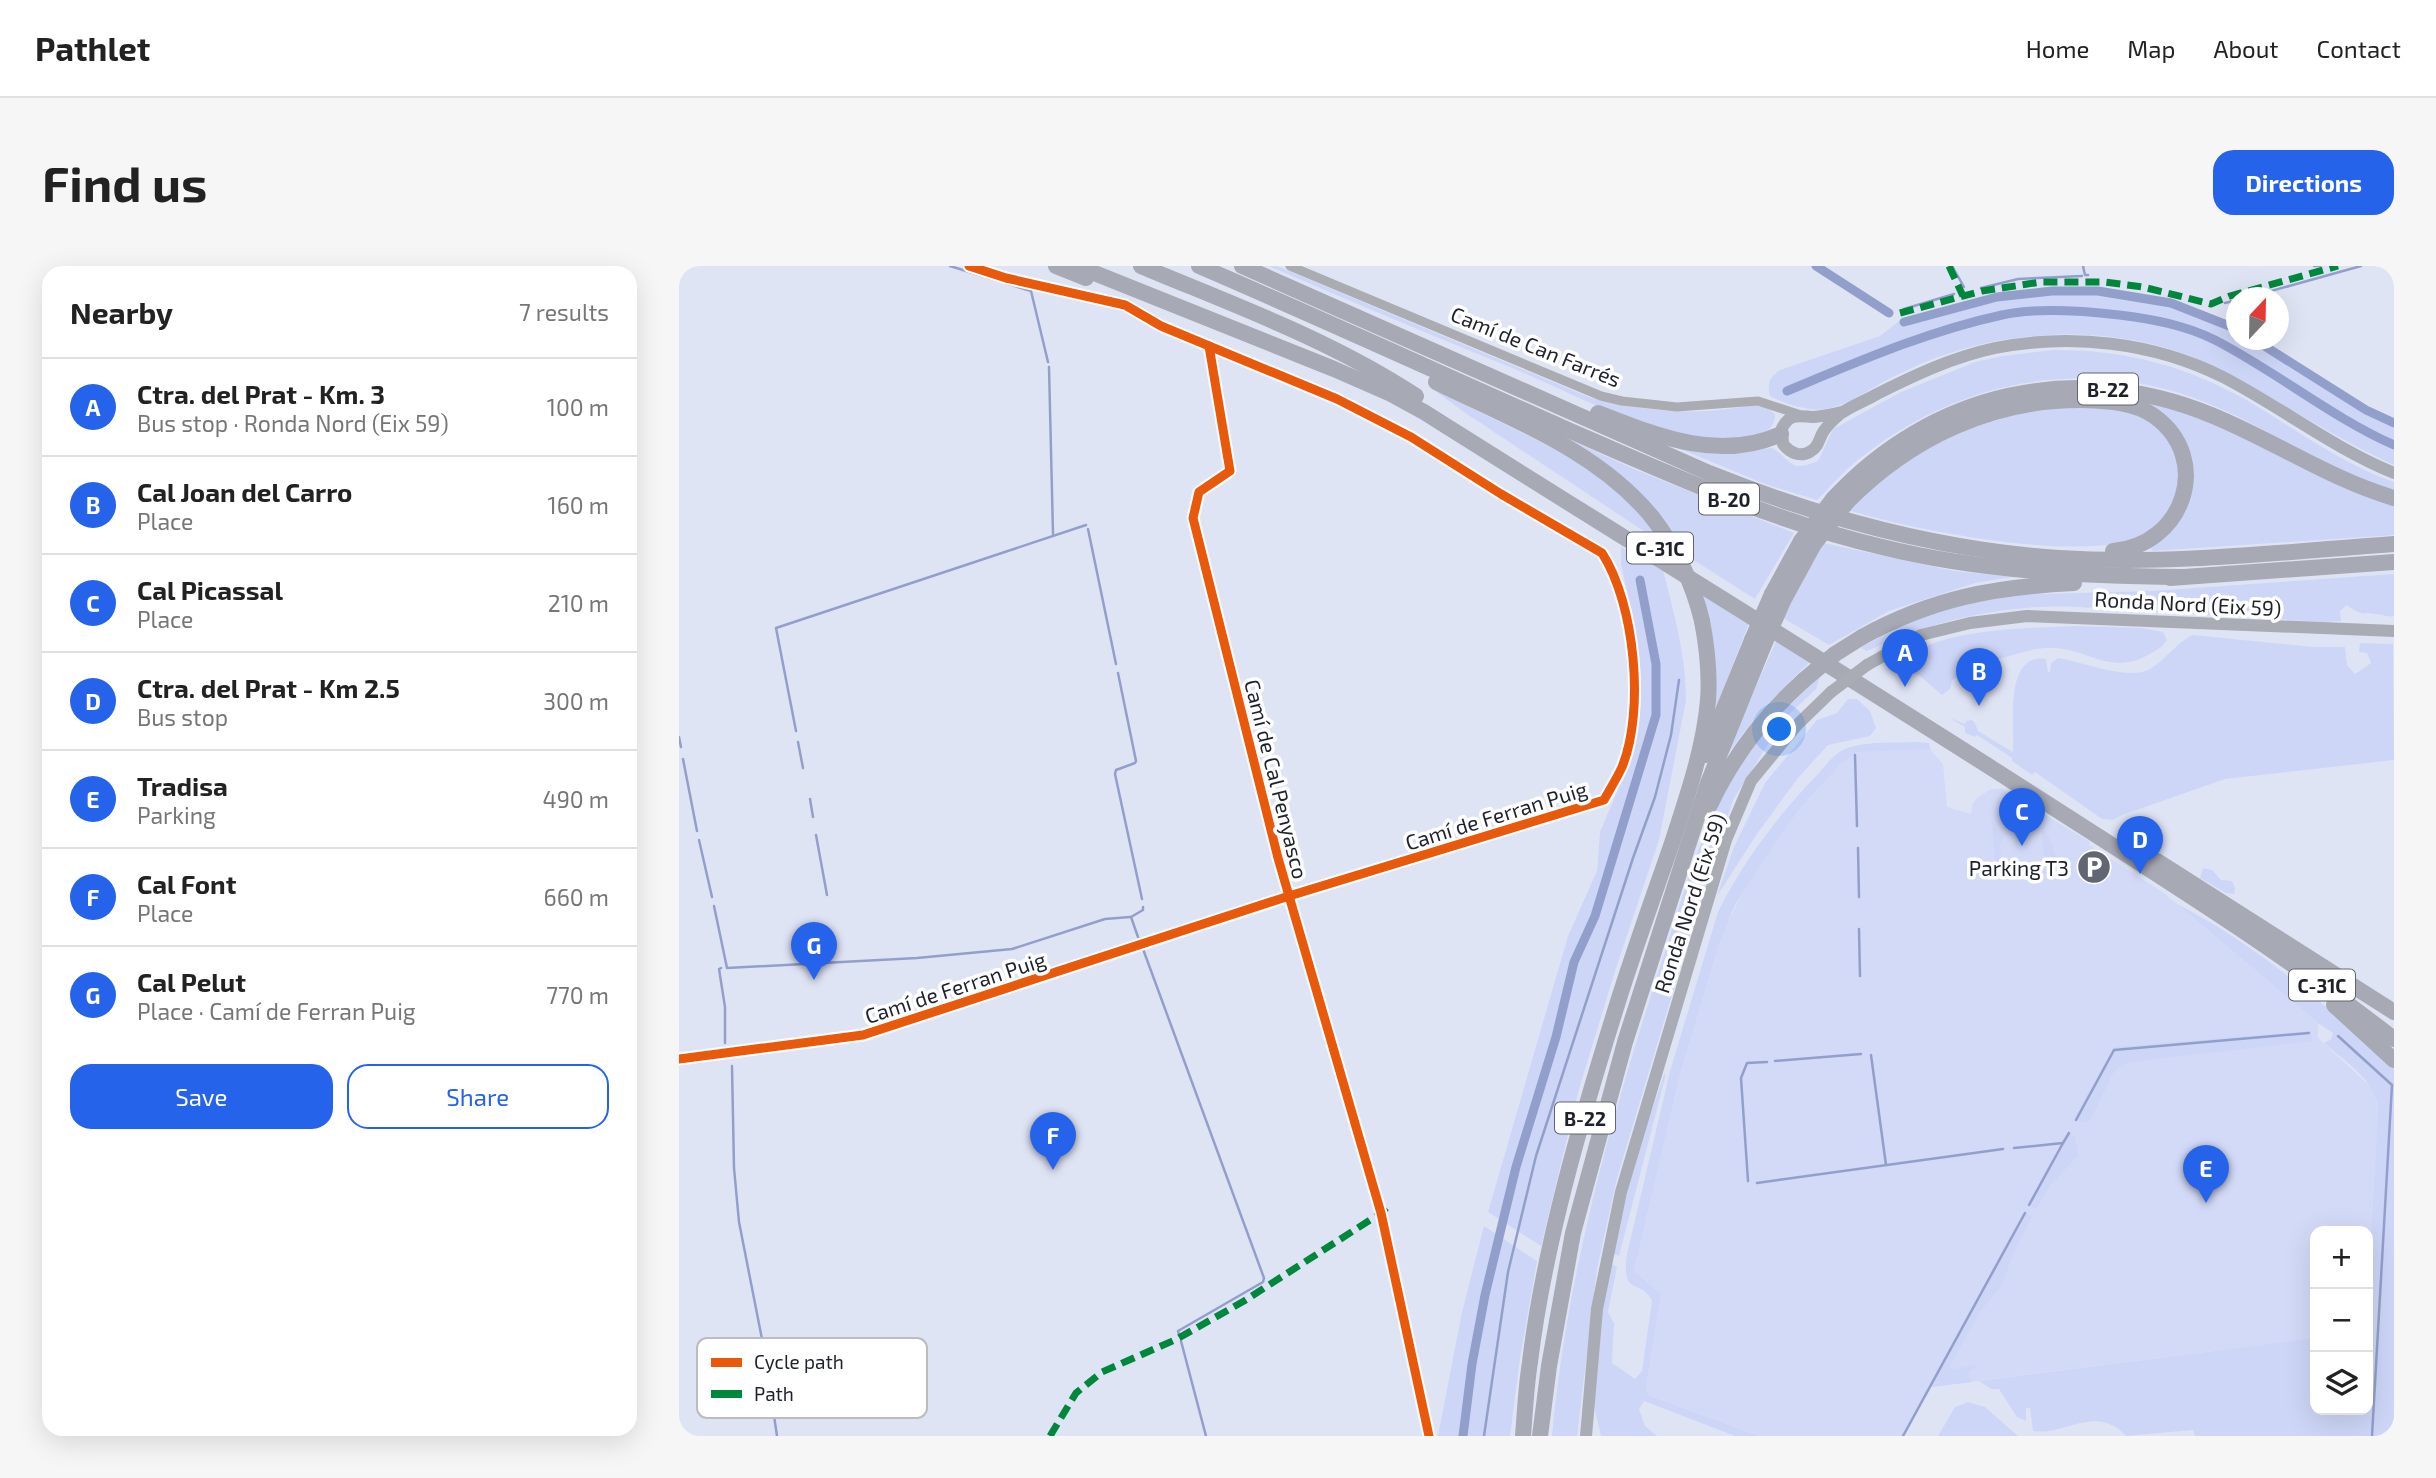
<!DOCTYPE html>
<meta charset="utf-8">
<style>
:root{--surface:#fff;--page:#f6f6f6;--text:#222;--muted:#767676;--line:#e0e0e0;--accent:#2563eb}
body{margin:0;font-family:"Exo 2",sans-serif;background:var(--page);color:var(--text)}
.controls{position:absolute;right:21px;bottom:21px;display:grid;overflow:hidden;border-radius:14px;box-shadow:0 7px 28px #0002}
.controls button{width:63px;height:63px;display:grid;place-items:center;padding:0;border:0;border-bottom:2px solid var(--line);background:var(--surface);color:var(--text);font:35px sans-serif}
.compass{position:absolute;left:1547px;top:21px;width:63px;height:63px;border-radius:50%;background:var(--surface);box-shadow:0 7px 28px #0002;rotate:22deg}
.you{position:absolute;left:1101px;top:464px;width:24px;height:24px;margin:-18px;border:5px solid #fff;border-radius:50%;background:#1a73e8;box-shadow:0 0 0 10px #1a73e833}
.badge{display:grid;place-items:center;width:46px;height:46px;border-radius:50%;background:var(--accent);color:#fff;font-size:23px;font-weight:700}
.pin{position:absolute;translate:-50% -58px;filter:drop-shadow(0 2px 4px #0008)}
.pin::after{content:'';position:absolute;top:37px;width:24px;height:21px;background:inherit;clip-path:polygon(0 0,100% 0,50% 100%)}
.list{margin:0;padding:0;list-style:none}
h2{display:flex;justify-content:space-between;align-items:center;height:91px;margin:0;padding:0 28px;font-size:30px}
h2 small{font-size:23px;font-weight:400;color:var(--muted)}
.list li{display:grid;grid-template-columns:46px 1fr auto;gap:21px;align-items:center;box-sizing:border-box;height:98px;padding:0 28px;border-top:2px solid var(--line)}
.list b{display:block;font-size:26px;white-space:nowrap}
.list p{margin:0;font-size:23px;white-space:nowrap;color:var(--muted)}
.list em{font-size:23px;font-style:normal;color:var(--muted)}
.actions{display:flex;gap:14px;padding:21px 28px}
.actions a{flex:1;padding:16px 0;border:2px solid var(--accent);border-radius:21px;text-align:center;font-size:24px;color:var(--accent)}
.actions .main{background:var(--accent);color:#fff}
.icon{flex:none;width:38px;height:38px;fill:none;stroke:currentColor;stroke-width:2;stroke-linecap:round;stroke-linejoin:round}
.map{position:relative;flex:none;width:1715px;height:1170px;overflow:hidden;border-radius:21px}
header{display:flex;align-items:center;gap:42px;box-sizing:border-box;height:98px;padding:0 35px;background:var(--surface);border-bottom:2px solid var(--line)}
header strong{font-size:33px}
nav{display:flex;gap:38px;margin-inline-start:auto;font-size:24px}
.intro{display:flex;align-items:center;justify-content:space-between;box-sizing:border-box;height:168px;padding:0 42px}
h1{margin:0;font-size:49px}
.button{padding:18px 32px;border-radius:21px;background:var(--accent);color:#fff;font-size:24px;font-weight:700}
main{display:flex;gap:42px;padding:0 42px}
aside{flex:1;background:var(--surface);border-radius:21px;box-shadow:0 7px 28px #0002}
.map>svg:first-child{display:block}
</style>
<header>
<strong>Pathlet</strong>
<nav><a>Home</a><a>Map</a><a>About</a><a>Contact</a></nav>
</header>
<div class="intro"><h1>Find us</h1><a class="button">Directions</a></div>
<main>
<aside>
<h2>Nearby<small>7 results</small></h2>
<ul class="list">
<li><span class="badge">A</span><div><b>Ctra. del Prat - Km. 3</b><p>Bus stop · Ronda Nord (Eix 59)</p></div><em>100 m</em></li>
<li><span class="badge">B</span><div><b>Cal Joan del Carro</b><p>Place</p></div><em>160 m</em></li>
<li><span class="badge">C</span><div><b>Cal Picassal</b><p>Place</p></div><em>210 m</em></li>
<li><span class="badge">D</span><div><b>Ctra. del Prat - Km 2.5</b><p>Bus stop</p></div><em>300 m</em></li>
<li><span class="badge">E</span><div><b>Tradisa</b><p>Parking</p></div><em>490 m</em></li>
<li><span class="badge">F</span><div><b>Cal Font</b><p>Place</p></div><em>660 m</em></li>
<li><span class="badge">G</span><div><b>Cal Pelut</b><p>Place · Camí de Ferran Puig</p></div><em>770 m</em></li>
</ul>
<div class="actions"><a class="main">Save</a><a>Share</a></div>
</aside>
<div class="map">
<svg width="1715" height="1170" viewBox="0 0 1715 1170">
<rect width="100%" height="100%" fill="#dfe4f5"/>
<path fill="#d2daf7" d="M 1222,483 L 1250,483 L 1264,498 L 1268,541 L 1292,548 L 1294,537 L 1299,531 L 1312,523 L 1323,523 L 1411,576 L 1410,579 L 1485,627 L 1639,757 L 1639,772 L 1690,819 L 1696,828 L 1699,842 L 1689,1024 L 1689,965 L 1636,965 L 1636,1072 L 1252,1121 L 1224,1170 L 1080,1170 L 969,1129 L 967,1122 L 982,1028 L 955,1005 L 1001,809 L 1044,665 L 1068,619 L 1102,568 L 1123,540 L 1161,499 L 1178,486 Z"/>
<g fill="#cdd6f7">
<path d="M 590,0 L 598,0 L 912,132 C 958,143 1002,149 1049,143 C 1067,141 1081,135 1096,148 C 1098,184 1016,174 993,168 C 937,152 885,124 831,101 C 750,68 670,35 590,0 Z"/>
<path d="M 1369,27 L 1406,27 L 1489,40 L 1557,67 L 1558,74 L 1571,74 L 1690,148 L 1715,161 L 1715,199 C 1652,170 1595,131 1533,100 C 1472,69 1396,63 1330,73 C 1290,79 1250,92 1214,111 C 1193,121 1170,139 1147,143 C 1130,146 1106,138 1091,130 C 1088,117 1090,112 1101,104 L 1201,70 L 1220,55 L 1226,58 C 1274,44 1319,32 1369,27 Z"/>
<path d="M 1373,84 C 1444,83 1509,100 1571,136 C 1618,164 1663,198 1715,216 L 1715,224 C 1648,204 1592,163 1528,137 C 1413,90 1285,112 1188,187 C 1169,200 1154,218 1138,234 L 1086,218 L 999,182 L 1040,186 L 1094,182 C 1114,197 1112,206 1139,195 L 1154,163 L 1220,127 L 1296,96 L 1323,90 Z"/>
<path d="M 752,122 L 892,191 L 926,212 L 955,239 L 984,278 L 785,146 Z"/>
<path d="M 1470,135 L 1495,141 L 1715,238 L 1715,269 L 1473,285 L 1472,282 L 1497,259 L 1512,211 L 1469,139 Z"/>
<path d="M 1375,141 C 1402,141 1432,139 1459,148 C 1465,150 1471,156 1476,161 C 1486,169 1497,182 1499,195 C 1503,223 1489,260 1462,271 C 1402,297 1232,264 1169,244 L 1212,202 L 1262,173 L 1315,152 Z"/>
<path d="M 838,150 L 955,203 L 1115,267 L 1076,333 L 1008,290 L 966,234 Z"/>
<path d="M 1145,277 L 1275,305 L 1333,311 L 1296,317 L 1210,345 L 1150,379 L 1104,352 L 1117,324 Z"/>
<path d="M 942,281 L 984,304 C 995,347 1007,390 1007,434 L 980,574 L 937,702 L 900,823 L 862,980 L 809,946 L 889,670 L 918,605 L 921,566 L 950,498 L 961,445 L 961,402 L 954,352 L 942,298 Z"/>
<path d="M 1715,308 L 1715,350 C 1711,351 1707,350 1703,349 C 1686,345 1684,352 1668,339 L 1661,345 L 1662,355 L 1646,356 L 1424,343 C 1352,334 1273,349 1206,376 C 1200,379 1194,383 1187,385 L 1182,381 L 1233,355 L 1263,344 L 1329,329 L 1473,325 Z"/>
<path d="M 1021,326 L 1070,357 L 1032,455 Z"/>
<path d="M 1397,360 L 1463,362 L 1484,366 L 1488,374 C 1483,382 1476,385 1467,390 C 1431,410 1405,380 1369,382 C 1352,382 1333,390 1316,394 L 1309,392 L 1273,414 L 1271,423 L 1263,429 L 1240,409 L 1213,404 L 1211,400 C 1262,361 1336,363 1397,360 Z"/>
<path d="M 1514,369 L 1634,381 L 1666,381 L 1668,399 L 1676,408 L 1692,397 L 1688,387 L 1680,386 L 1681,377 L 1714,378 L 1715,494 L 1546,513 L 1443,549 L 1434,554 L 1423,553 L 1356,506 L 1353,509 L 1333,495 L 1333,492 L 1298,469 L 1296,471 L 1286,467 L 1286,461 L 1271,452 L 1286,458 L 1287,455 L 1293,454 L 1296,457 L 1299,465 L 1334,486 C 1336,461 1324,386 1367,393 L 1369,406 L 1371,406 L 1372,397 L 1379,392 C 1403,396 1450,415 1471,403 C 1488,393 1496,377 1514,369 Z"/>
<path d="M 1098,373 L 1131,396 C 1098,427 1069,458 1044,495 Z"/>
<path d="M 1141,411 L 1137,423 L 1105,453 L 1054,534 L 1019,642 L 938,912 L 918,1003 L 898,1170 L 873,1170 C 888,1007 933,848 984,692 C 1003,633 1020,569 1052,515 C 1077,474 1104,443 1141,411 Z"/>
<path d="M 1169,433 L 1178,433 L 1191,445 L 1197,462 L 1191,470 L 1149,479 L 1119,512 L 1078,568 L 1038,630 L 1055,581 L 1086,517 L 1138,454 L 1158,447 Z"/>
<path d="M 1238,476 L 1250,477 L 1252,485 L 1250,483 L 1178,486 L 1161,499 L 1123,540 L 1102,568 L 1056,639 L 1041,675 L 1001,809 L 955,1005 L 982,1028 L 967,1122 L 969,1129 L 1080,1170 L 1056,1170 L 965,1135 L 960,1143 L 966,1160 L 978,1170 L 922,1170 L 915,1140 L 922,1048 L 933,998 L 938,1001 L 929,1046 L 935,1057 L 933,1097 L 956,1113 L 963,1105 L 973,1035 C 962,1011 942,1033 948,988 L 991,805 L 1039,646 C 1064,595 1100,548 1140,507 C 1147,499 1157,486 1168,482 C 1189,475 1216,477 1238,476 Z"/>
<path d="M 1313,555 L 1321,569 L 1324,571 L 1321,580 L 1323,612 L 1318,612 L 1317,609 Z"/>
<path d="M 1363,562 L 1371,573 L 1379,598 L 1374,596 L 1372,599 L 1374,604 L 1369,608 L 1362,608 L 1370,594 L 1365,591 Z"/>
<path d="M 1524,602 L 1533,604 L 1542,614 L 1553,615 L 1556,622 L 1555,628 L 1547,627 L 1521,612 Z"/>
<path d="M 1498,638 C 1580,680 1648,740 1715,801 L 1715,1170 L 1516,1170 L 1514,1164 L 1447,1170 C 1417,1137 1387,1170 1354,1165 L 1351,1142 L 1347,1142 L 1347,1155 L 1338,1151 L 1320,1123 L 1312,1123 L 1300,1115 L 1636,1072 L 1636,1144 L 1689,1144 L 1689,1024 L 1699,842 C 1697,814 1664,794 1645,777 L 1652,773 L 1654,767 L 1639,757 Z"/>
<path d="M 1631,765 L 1634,775 L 1451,796 L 1440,800 L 1433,809 L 1411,855 L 1402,856 L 1395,852 L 1435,781 Z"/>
<path d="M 986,806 L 986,812 L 940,990 L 935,988 L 935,979 L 958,888 Z"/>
<path d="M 1390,867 L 1396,871 L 1399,890 L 1373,917 L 1357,943 L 1350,939 Z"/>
<path d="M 1346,947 L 1353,951 L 1332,993 L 1323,1019 L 1303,1043 L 1271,1099 L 1272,1104 L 1299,1099 L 1290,1105 L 1289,1110 L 1293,1116 L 1252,1121 Z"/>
<path d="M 805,960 L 858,995 L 841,1092 L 831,1170 L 759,1170 L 783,1046 Z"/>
<path d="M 1289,1136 L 1306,1141 L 1339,1170 L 1259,1170 L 1276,1141 Z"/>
</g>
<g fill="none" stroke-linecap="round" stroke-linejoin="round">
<g stroke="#939fcb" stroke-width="2.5">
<path d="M 271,0 L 352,25 L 369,96"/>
<path d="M 1273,0 L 1285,21"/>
<path d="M 1404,0 L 1406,9 L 1409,9"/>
<path d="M 1635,0 L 1641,0"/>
<path d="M 1302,22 L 1339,13 L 1403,10"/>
<path d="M 1567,32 L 1682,0"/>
<path d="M 1546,37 L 1558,34"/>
<path d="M 1225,43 L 1275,28"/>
<path d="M 370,101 L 374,268"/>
<path d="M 409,263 L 437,398"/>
<path d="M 439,407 L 457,495 L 456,497 L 437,504 L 436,508 L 463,633"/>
<path d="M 117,465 L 97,362 L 407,259"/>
<path d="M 0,471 L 2,481"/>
<path d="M 119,476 L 124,502"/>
<path d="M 1176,489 L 1178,560"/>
<path d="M 4,493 L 18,565"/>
<path d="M 131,533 L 134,551"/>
<path d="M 137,569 L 148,629"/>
<path d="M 20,574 L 33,631"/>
<path d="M 1179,582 L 1180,631"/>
<path d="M 35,640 L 48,702 L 238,692 L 333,683 L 426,653 L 451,651"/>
<path d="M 1180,663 L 1181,710"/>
<path d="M 459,671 L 452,651 L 464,644 L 464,641"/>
<path d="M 464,683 L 585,1012 L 584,1016 L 499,1065 L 500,1069"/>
<path d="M 42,702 L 40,703 L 46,741 L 46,777"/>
<path d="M 1659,770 L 1713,819 L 1693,1170"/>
<path d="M 1192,789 L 1207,899"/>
<path d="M 1096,795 L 1182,788"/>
<path d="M 53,800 L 55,902 L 60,956 L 83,1073"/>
<path d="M 1397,854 L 1435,784 L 1630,767"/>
<path d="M 1335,882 L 1384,877 L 1390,867"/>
<path d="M 1069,915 L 1062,812 L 1068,797 L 1088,796"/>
<path d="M 1078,917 L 1324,883"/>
<path d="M 1350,939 L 1384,877"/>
<path d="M 502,1075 L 527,1170"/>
<path d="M 87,1096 L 98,1170"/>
<path d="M 805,1170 L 829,1006 L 857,890 L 954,592 L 976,531 L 992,469 L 1000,414"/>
<path d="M 1224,1170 L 1346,947"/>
</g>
<g stroke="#939fcb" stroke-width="9">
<path d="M 1137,0 L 1210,47"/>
<path d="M 1225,56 L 1318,31 L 1373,25 L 1419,25 L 1492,37 L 1558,63"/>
<path d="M 1576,74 L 1687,144 L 1715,157"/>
<path d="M 1108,125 C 1178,96 1249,65 1323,49 C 1358,41 1405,45 1440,49 C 1473,53 1506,59 1536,74 C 1598,106 1652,151 1715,179"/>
<path d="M 784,1170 L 793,1098 L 806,1029 L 837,901 L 877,771 L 895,696 L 916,650 L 977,449 L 977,398 L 961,314"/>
</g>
<g stroke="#aaacb2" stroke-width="9">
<path d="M 611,0 L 922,130 L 943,135 L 998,141 L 1079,135 L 1119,148"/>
<path d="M 530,80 L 551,205 L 520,226 L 514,252 L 599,592 L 702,947 L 750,1170"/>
<path d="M 0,793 L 184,769 L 610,630 L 925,534 C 931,523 938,512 943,501 C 966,445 956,338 923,287 L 822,228 L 732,171 L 658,133 L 482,60 L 446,39 L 327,12 L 290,0"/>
</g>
<g stroke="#a9acb4" stroke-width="12">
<path d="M 1164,146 C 1154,148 1143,151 1133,151 C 1119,150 1111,147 1103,162 L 1104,178 C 1111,187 1122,192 1132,185 C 1139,181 1140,174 1143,168 C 1147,160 1154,154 1161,148 C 1172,140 1186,135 1198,128 C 1236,109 1274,91 1316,82 C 1392,67 1474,76 1544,111 C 1602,141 1654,182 1715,207"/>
<path d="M 1188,399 L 1242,369 L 1291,357 L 1348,350 L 1715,365"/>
<path d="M 907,1170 L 918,1043 L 942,926 L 1047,574 L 1072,515 L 1118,459 L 1152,426"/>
</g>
<g stroke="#a7a9b4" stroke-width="16">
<path d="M 377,0 L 407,12"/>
<path d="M 398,0 L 655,103 L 712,128 L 745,146 C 946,273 1149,397 1350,526 C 1473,605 1599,683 1715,773"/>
<path d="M 462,0 C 555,39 652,74 737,130"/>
<path d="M 520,0 C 643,53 765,109 887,163 C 990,208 1093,255 1203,281 C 1300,305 1402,310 1502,311"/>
<path d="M 563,0 L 1030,207 C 1142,252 1259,284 1380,292 C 1491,299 1604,286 1715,278"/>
<path d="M 757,116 C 832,153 918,184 973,251"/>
<path d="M 919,147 C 978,170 1040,196 1102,168"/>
<path d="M 1154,233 C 1253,126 1397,93 1532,149 C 1594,174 1650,213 1715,232"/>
<path d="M 1168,236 C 1231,172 1313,133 1404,134 C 1429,135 1455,136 1475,150 C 1535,193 1504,280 1434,285"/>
<path d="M 1491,312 L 1715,296"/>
<path d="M 1093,328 L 1122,275"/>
<path d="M 1104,335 L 1135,278"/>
<path d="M 1183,371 C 1254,332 1315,321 1395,317"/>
<path d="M 1026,489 L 1073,374"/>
<path d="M 1031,539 C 1054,490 1085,450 1125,414"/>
<path d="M 1478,595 L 1715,746"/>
<path d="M 1655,739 L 1715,794"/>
<path d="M 844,1170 C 846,1145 847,1121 851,1096 C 865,980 902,854 937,742 C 954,687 974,632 993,577 C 1008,531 1025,482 1029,434 C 1031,407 1028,381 1023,355"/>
<path d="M 861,1170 L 870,1100 L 894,967 L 946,776 L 1029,517 L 1084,381"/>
</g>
<path stroke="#a9acb4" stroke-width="12" d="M 1152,426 L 1188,399"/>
<g stroke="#a7a9b4" stroke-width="16">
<path d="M 973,251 C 997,282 1014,317 1023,355"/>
<path d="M 1122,275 L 1154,233"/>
<path d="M 1135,278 L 1168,236"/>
<path d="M 1073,374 L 1093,328"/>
<path d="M 1084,381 L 1104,335"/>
<path d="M 1125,414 L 1156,388 L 1183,371"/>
</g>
<g stroke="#00873e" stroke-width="7" stroke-dasharray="14 7" stroke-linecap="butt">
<path d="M 1270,0 L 1284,30"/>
<path d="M 1221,47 L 1303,25 L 1362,16 L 1426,16 L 1464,21 L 1532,38 L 1551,30 L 1659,0"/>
<path d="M 371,1170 L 397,1127 L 423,1106 L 498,1073 L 565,1035 L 702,947 L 712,937"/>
</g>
<g stroke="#fff" stroke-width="13">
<g id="cycleway">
<path d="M 530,80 L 551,205 L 520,226 L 514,252 L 599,592 L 702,947 L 750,1170"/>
<path d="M 0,793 L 184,769 L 610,630 L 925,534 C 931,523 938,512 943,501 C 966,445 956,338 923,287 L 822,228 L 732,171 L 658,133 L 482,60 L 446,39 L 327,12 L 290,0"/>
</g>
</g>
<use href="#cycleway" stroke="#e8590c" stroke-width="9"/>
</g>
<defs>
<g id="parking-disc" transform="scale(1.75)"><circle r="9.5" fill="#626572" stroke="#fff"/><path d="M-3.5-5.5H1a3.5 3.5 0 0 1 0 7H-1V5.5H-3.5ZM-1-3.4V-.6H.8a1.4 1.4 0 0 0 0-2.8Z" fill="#fff"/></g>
</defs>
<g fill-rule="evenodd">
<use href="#parking-disc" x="1415" y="601"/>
</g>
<g text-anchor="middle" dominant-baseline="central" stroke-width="7" stroke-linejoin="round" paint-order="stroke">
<g fill="#fff" stroke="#62646b" stroke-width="2">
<rect x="1399" y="107.5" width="60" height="31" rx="5"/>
<rect x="1020" y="217.5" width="60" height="31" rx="5"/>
<rect x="948" y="266.5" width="66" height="31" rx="5"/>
<rect x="1610" y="703.5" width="66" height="31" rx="5"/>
<rect x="876" y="836.5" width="60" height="31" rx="5"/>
</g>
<g font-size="19" font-weight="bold" fill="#1e212c">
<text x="1429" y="123">B-22</text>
<text x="1050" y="233">B-20</text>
<text x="981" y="282">C-31C</text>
<text x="1643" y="719">C-31C</text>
<text x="906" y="852">B-22</text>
</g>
<g font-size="21" fill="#1e212c" stroke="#fff">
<text transform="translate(857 80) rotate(22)">Camí de Can Farrés</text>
<text transform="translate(1509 337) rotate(3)">Ronda Nord (Eix 59)</text>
<text transform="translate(598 513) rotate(76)">Camí de Cal Penyasco</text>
<text transform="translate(817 549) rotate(-17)">Camí de Ferran Puig</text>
<text transform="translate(1010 637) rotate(-72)">Ronda Nord (Eix 59)</text>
<text transform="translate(276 721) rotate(-18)">Camí de Ferran Puig</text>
</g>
<g font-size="21" fill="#1e212c" stroke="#fff" text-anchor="end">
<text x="1390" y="601">Parking T3</text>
</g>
</g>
<rect x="18" y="1072" width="230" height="80" rx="10" fill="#fff" stroke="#bcbcc0" stroke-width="2"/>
<rect x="32" y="1092" width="31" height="9" fill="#e8590c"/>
<rect x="32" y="1124" width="31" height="8" fill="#00873e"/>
<g font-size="19" fill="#1e212c">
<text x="75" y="1103">Cycle path</text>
<text x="75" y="1135">Path</text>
</g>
</svg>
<div class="controls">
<button>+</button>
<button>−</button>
<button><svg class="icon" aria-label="layers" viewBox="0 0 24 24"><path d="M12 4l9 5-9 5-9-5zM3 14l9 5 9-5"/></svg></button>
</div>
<svg class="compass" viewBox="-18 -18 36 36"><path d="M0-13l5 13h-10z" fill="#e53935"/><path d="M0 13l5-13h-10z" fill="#767676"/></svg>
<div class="you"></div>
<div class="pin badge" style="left:1226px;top:421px">A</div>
<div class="pin badge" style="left:1300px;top:440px">B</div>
<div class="pin badge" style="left:1343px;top:580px">C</div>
<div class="pin badge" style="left:1461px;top:608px">D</div>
<div class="pin badge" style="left:1527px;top:937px">E</div>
<div class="pin badge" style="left:374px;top:904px">F</div>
<div class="pin badge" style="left:135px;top:714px">G</div>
</div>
</main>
